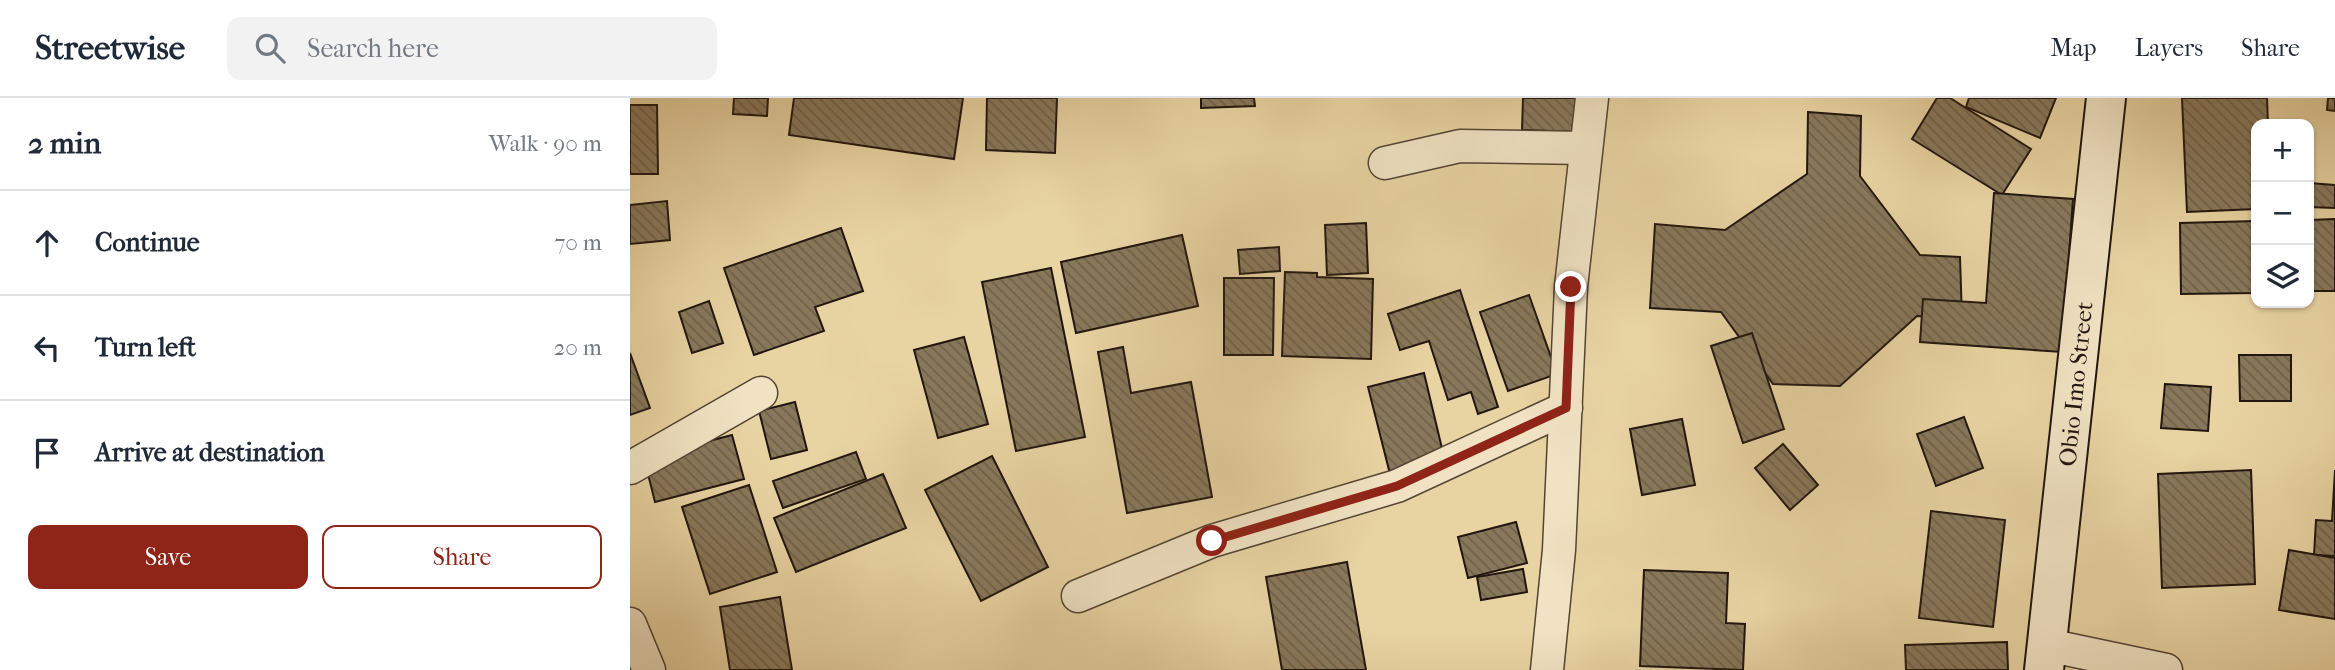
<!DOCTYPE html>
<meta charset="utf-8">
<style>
:root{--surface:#fff;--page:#f2f2f3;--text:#1f2937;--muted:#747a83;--line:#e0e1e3;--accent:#8f2418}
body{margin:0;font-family:"IM FELL French Canon",serif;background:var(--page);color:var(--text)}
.controls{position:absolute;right:21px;top:21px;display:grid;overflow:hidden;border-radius:14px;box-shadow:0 2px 5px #0004}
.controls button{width:63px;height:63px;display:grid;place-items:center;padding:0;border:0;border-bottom:2px solid var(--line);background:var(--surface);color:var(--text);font:35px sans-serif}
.stop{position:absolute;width:21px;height:21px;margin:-16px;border:5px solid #8f2418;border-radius:50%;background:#fff}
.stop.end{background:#8f2418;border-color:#fff;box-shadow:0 2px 7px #0008}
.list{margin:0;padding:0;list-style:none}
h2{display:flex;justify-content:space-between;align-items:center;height:91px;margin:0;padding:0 28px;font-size:30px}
h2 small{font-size:23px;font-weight:400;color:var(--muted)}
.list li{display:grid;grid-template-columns:46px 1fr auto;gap:21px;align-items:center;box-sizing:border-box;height:105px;padding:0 28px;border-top:2px solid var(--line)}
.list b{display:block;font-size:26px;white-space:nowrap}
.list em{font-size:23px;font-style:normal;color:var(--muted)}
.actions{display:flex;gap:14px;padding:21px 28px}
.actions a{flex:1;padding:16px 0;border:2px solid var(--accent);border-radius:14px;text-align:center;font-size:24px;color:var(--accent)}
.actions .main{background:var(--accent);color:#fff}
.icon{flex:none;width:38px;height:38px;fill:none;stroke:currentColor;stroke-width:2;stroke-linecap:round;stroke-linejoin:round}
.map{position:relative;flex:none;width:1705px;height:572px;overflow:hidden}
header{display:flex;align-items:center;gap:42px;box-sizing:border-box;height:98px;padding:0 35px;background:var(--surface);border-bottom:2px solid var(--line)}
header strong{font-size:33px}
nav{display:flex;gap:38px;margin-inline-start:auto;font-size:24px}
.search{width:490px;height:63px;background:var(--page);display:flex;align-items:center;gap:18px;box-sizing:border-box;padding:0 24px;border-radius:14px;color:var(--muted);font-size:26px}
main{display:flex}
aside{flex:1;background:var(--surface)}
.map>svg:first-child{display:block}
</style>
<header>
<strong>Streetwise</strong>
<div class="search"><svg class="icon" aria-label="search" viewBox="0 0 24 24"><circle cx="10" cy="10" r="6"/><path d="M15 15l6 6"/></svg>Search here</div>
<nav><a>Map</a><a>Layers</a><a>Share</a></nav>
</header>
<main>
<aside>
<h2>2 min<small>Walk · 90 m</small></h2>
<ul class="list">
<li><svg class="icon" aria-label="ahead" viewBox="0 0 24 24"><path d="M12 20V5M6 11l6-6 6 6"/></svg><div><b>Continue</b></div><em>70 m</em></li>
<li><svg class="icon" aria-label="left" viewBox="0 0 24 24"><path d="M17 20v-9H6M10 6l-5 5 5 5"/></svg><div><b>Turn left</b></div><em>20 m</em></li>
<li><svg class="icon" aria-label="arrive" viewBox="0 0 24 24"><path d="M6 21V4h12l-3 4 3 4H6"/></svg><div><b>Arrive at destination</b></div></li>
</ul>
<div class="actions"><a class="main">Save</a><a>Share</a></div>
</aside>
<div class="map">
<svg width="1705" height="572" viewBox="0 0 1705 572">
<defs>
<pattern id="building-back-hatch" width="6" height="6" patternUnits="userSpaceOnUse" patternTransform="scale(1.75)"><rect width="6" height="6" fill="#88785b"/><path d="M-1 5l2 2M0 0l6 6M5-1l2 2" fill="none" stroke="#6f614a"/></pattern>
</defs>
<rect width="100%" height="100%" fill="#e8d3a2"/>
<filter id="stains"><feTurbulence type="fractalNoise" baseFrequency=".00286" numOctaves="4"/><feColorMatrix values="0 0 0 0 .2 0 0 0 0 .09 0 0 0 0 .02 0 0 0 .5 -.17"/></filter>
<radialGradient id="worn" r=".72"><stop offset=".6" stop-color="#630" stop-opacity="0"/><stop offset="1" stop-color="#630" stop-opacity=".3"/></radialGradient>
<g fill="url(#building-back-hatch)" stroke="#21160f" stroke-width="2">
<path d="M 104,0 L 138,0 L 137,18 L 103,16 Z"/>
<path d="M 164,0 L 333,0 L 324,61 L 159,37 Z"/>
<path d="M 357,0 L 427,0 L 425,55 L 356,52 Z"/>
<path d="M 571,0 L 624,0 L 625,8 L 571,10 Z"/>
<path d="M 893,0 L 949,0 L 948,34 L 892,32 Z"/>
<path d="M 1307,0 L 1320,0 L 1401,51 L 1372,97 L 1282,41 Z"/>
<path d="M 1339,0 L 1426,0 L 1410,40 L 1336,9 Z"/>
<path d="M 1552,0 L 1637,0 L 1638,26 L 1626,26 L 1626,111 L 1557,114 Z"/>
<path d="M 1698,0 L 1705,0 L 1705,13 L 1697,12 Z"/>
<path d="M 0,7 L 27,7 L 28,76 L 0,76 Z"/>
<path d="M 1178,14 L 1231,18 L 1230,78 L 1290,157 L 1330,159 L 1332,221 L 1287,218 L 1210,288 L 1143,286 L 1091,214 L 1020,210 L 1025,126 L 1095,132 L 1177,76 Z"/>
<path d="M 1679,85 L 1705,87 L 1705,110 L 1679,109 Z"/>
<path d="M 1364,95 L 1443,101 L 1432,254 L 1290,244 L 1293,201 L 1356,205 Z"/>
<path d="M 37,103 L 40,142 L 0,146 L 0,107 Z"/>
<path d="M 1705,121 L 1705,193 L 1679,193 L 1679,122 Z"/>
<path d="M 1626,123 L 1626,195 L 1551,196 L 1550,125 Z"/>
<path d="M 736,125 L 738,175 L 697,177 L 695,127 Z"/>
<path d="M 211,130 L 233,193 L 185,209 L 194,233 L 124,257 L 94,170 Z"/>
<path d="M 552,137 L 568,208 L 446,235 L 431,164 Z"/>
<path d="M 649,149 L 650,173 L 610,176 L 608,152 Z"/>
<path d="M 421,170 L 455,339 L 386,353 L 352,184 Z"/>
<path d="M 655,174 L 687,175 L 687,179 L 743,181 L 741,261 L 652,258 Z"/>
<path d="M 594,180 L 644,180 L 643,257 L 594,257 Z"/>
<path d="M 830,192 L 868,309 L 848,316 L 841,294 L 818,302 L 799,243 L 770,252 L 758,216 Z"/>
<path d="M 899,197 L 927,276 L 878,293 L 850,214 Z"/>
<path d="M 79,203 L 93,245 L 62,255 L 49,214 Z"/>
<path d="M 1122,235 L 1154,331 L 1113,345 L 1081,248 Z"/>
<path d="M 334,239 L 358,326 L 308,340 L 284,252 Z"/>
<path d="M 493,249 L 501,295 L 561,284 L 582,399 L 497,415 L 468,254 Z"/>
<path d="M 0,255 L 20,310 L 0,317 Z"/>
<path d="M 1609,257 L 1661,257 L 1661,303 L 1610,303 Z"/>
<path d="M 794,275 L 815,363 L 760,376 L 738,289 Z"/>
<path d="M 1535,286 L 1581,289 L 1578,333 L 1531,330 Z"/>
<path d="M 165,304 L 177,352 L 141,361 L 129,313 Z"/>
<path d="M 1334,319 L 1353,370 L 1306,388 L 1287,336 Z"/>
<path d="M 1052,321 L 1065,387 L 1012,397 L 1000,331 Z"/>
<path d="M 102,337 L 114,381 L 25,404 L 14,360 Z"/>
<path d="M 1153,346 L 1188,387 L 1160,412 L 1125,370 Z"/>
<path d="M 226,354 L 236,381 L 153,410 L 143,383 Z"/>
<path d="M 362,358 L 418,469 L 351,503 L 295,392 Z"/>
<path d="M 1621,372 L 1625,486 L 1532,490 L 1528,376 Z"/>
<path d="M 1705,372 L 1705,458 L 1684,457 L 1686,422 L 1702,423 Z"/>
<path d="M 253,376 L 276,430 L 166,474 L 144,420 Z"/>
<path d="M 119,387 L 147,474 L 80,496 L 52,409 Z"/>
<path d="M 1301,413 L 1375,422 L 1363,529 L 1289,520 Z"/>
<path d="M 886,424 L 897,465 L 838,480 L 828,439 Z"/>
<path d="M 1659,452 L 1705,460 L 1705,521 L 1649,512 Z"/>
<path d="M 717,464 L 736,572 L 652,572 L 636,479 Z"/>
<path d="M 893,471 L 897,494 L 851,502 L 847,479 Z"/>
<path d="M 1014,472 L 1098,475 L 1096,525 L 1115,526 L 1113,572 L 1010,568 Z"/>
<path d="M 150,499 L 162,572 L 100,572 L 90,509 Z"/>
<path d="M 1377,544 L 1378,572 L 1276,572 L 1275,547 Z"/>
</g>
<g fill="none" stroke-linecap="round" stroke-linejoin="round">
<g stroke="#534534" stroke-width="35">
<g id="street">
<path d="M 755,65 L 830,48 L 956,50"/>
<path d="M 0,370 L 131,295"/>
<path d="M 448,498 L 582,443 L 767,388 L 936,310"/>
<path d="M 0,526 L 19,572"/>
<path d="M 1417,547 L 1536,572"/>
<path d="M 917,572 L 929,452 L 941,189 L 962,0"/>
</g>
</g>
<g stroke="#21160f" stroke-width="42">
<path id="secondary" d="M 1414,572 L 1476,0"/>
</g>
<use href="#street" stroke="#f0e2c3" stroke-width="32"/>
<use href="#secondary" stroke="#f0e2c3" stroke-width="38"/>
</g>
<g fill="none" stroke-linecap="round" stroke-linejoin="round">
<path stroke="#8f2418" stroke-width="9" d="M 582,443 L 767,388 L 936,310 L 941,189"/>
</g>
<g text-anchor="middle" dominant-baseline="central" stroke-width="5" stroke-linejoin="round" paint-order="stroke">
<g font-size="24" fill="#21160f" stroke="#f0e2c3">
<text transform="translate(1446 286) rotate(-84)">Obio Imo Street</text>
</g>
</g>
<rect width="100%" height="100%" filter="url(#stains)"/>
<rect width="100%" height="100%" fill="url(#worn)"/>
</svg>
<div class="controls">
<button>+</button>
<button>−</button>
<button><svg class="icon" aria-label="layers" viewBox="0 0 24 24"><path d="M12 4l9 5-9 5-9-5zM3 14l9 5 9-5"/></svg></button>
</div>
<div class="stop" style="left:582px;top:443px"></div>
<div class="stop end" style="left:941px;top:189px"></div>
</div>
</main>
